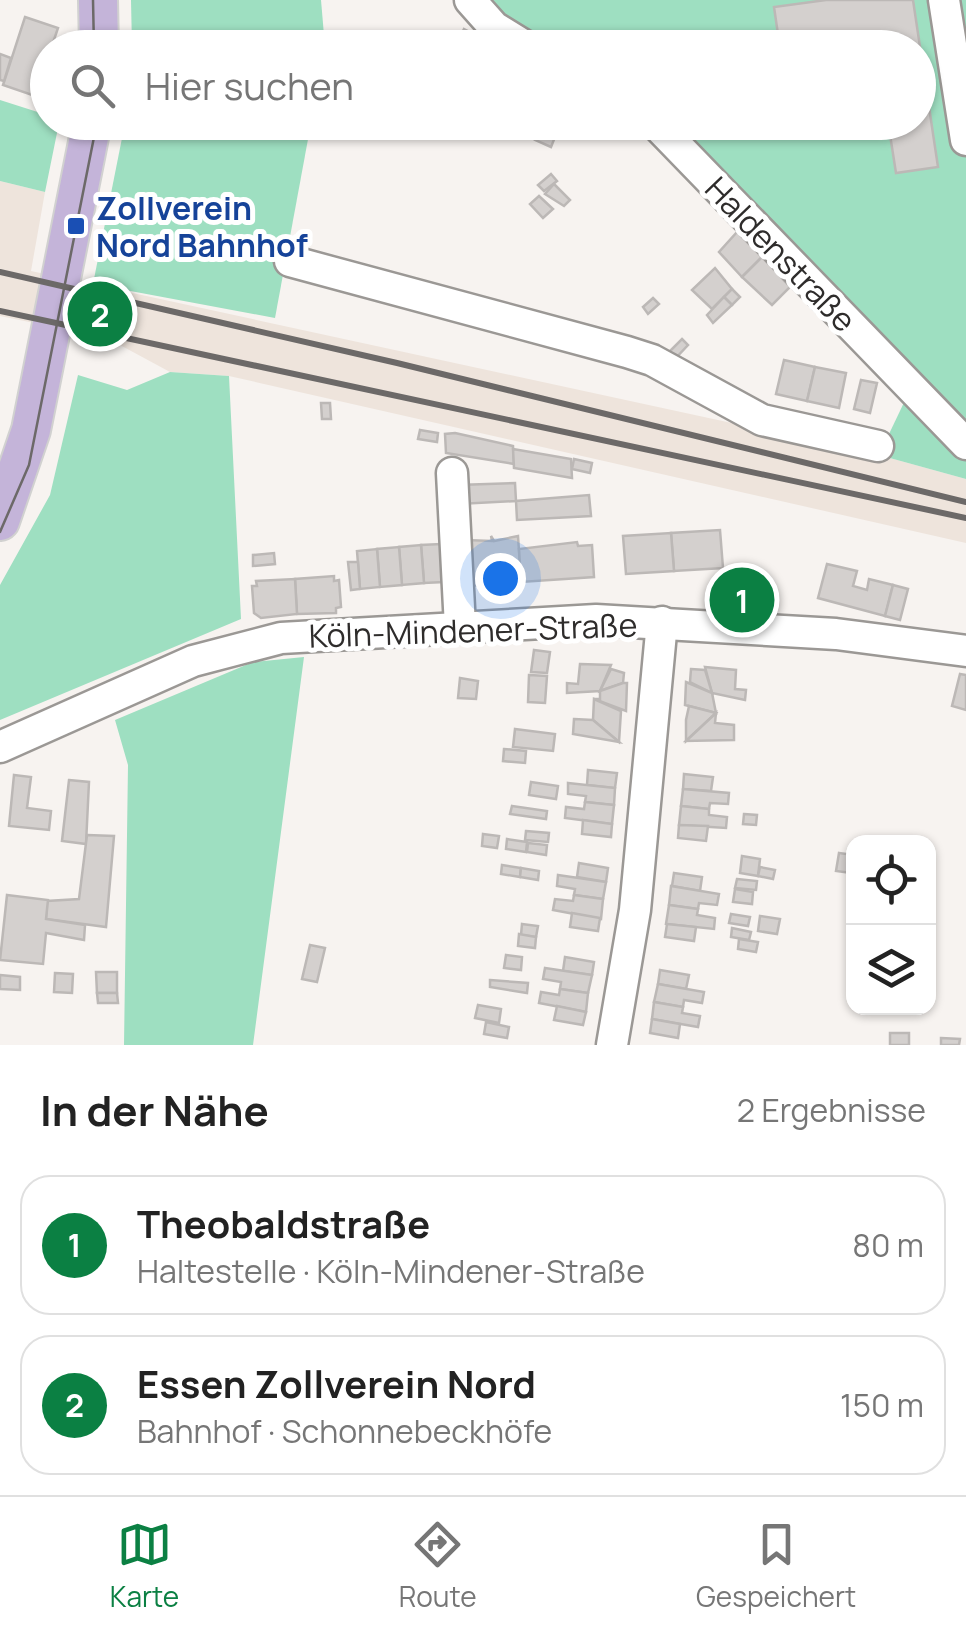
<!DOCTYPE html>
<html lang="de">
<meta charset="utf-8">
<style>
:root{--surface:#fff;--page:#f6f6f6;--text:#222;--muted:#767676;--line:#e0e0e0;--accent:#0b8043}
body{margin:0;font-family:Manrope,sans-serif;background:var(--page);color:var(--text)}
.controls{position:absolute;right:30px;bottom:30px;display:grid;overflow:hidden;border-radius:20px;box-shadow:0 2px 8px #0004}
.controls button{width:90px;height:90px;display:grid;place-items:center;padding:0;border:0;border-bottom:2px solid var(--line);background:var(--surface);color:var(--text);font:50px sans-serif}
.you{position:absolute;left:500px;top:578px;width:35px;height:35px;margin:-25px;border:8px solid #fff;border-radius:50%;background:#1a73e8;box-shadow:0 0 0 15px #1a73e833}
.badge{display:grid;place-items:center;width:65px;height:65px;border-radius:50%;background:var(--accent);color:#fff;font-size:32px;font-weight:700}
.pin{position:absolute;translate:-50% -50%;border:5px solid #fff;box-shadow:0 2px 10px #0006}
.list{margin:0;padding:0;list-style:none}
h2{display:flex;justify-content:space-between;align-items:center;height:130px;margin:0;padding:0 40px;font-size:42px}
h2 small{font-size:32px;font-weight:400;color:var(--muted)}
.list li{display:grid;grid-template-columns:65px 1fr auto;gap:30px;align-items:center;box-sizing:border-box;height:140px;margin:0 20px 20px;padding:0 20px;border:2px solid var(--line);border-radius:30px}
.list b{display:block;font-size:38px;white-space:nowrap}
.list p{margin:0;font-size:32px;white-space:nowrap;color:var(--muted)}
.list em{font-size:32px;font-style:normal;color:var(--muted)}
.icon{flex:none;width:55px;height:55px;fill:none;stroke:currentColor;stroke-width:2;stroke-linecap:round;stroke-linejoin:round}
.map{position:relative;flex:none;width:966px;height:1045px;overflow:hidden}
.search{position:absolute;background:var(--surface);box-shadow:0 2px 8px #0004;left:30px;right:30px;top:30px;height:110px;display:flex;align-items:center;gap:25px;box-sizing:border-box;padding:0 35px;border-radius:55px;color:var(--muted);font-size:38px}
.sheet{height:450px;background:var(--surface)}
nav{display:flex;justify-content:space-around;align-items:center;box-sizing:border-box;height:140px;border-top:2px solid var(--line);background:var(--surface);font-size:28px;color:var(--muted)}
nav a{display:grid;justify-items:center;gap:5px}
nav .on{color:var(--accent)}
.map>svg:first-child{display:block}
</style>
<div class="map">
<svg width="966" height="1045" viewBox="0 0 966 1045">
<rect width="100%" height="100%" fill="#f7f3f0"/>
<path fill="#eee4dc" d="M 0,181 L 45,192 L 31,271 L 879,455 L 966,479 L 966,543 L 229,376 L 170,372 L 107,338 L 0,316 Z"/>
<g fill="#9edfc1">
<path d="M 131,0 L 321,0 L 325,47 L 132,47 Z"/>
<path d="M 493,0 L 966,0 L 966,444 L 674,123 L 918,122 L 918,48 L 558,47 L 504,14 Z"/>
<path d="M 0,100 L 47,115 L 48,122 L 59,123 L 45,192 L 0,181 Z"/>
<path d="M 125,123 L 311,123 L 275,318 L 93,284 Z"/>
<path d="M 170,372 L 229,376 L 241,619 L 0,720 L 0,585 L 50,495 L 78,375 L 127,390 Z"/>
<path d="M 909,392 L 966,447 L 966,479 L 879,455 Z"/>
<path d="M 304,657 L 253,1045 L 124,1045 L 128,765 L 115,720 L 253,662 Z"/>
</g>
<g fill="#d4d0ce" stroke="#bcb8b6" stroke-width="2.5">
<path d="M 826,0 L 913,0 L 938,167 L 896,173 L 888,122 L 918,122 L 918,48 L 877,48 L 875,36 L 780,48 L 774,7 Z"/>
<path d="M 25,17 L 58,28 L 35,96 L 3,85 Z"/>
<path d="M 464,29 L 485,40 L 490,48 L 454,48 Z"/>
<path d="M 0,54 L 11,58 L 4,81 L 0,80 Z"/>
<path d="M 543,122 L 561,122 L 555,137 L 540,130 Z"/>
<path d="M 592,122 L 609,122 L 599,134 L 588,127 Z"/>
<path d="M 540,130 L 555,137 L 551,147 L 535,140 Z"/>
<path d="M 551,174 L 557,181 L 544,191 L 538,185 Z"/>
<path d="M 554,184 L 570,200 L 564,206 L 545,194 Z"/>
<path d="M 539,196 L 553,209 L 543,218 L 530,204 Z"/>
<path d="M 737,232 L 762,257 L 742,277 L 719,252 Z"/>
<path d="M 762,257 L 790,287 L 772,305 L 742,277 Z"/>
<path d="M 715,268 L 732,289 L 712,309 L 692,290 Z"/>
<path d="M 732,289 L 740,297 L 732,305 L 724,297 Z"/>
<path d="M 724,297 L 732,305 L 713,323 L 707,315 Z"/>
<path d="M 653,298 L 659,304 L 648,314 L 643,307 Z"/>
<path d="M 682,339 L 688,345 L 673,361 L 665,356 Z"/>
<path d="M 784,360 L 815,367 L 807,401 L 776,394 Z"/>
<path d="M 815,367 L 846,373 L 839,408 L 807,401 Z"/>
<path d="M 861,380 L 877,383 L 870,413 L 854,409 Z"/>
<path d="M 321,403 L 330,403 L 331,419 L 322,419 Z"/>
<path d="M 420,430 L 438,433 L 437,442 L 418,439 Z"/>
<path d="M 455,433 L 513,446 L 514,464 L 446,453 L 445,434 Z"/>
<path d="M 513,449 L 571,459 L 572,478 L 514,468 Z"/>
<path d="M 574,459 L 592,463 L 590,473 L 572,469 Z"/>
<path d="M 515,483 L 516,501 L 459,504 L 458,485 Z"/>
<path d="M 589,495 L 591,516 L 517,520 L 516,501 Z"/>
<path d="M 720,530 L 723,568 L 674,571 L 671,533 Z"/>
<path d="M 671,533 L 674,571 L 626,574 L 623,536 Z"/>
<path d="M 491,536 L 494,541 L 518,536 L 521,582 L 469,586 L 466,540 L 492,541 Z"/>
<path d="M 577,542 L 578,546 L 592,545 L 594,577 L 521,582 L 519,549 Z"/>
<path d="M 441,544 L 444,582 L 424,583 L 421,545 Z"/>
<path d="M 421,545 L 424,583 L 402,585 L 399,547 Z"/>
<path d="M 399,547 L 402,585 L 380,587 L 377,549 Z"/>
<path d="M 377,549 L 380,587 L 360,589 L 357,551 Z"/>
<path d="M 274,553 L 275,564 L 253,566 L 253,555 Z"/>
<path d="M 348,562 L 358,562 L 360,589 L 351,590 Z"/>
<path d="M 827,564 L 857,571 L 853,586 L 867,590 L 869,579 L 893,585 L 885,616 L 818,598 Z"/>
<path d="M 334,576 L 334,581 L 339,580 L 341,607 L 336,608 L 336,613 L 297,614 L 295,579 Z"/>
<path d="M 295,579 L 297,614 L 261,618 L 254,613 L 252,586 L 257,586 L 256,581 Z"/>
<path d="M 893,585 L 908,589 L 900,620 L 885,616 Z"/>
<path d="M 534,650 L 550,652 L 547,673 L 531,672 Z"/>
<path d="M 580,664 L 611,665 L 600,691 L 567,693 L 567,683 L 578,684 Z"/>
<path d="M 705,667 L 736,670 L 735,689 L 746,690 L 745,700 L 712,693 Z"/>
<path d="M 611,669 L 624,673 L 623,683 L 600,691 Z"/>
<path d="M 691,669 L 705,670 L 712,693 L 690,682 Z"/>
<path d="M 960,674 L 966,675 L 966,710 L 952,706 Z"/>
<path d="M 529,675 L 547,676 L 545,703 L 528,702 Z"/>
<path d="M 460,678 L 478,681 L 476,699 L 458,698 Z"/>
<path d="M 686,682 L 712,693 L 716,713 L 685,705 Z"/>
<path d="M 623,683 L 627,683 L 626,711 L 594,699 L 600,699 L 600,691 Z"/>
<path d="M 594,699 L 621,711 L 619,742 L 593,720 Z"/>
<path d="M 689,706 L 716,713 L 686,741 L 686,720 Z"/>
<path d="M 716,713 L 715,723 L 734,725 L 734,740 L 686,741 Z"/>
<path d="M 574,719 L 593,720 L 619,742 L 573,734 Z"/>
<path d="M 515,729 L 555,734 L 553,751 L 513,747 Z"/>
<path d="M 504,749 L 526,751 L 525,763 L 503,761 Z"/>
<path d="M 588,770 L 617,773 L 615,788 L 587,785 Z"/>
<path d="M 684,774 L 713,777 L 711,791 L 683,789 Z"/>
<path d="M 14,775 L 31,777 L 27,808 L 51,811 L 49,830 L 9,826 Z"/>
<path d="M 69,780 L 89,782 L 86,844 L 62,841 Z"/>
<path d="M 531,782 L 558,786 L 556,799 L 529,795 Z"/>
<path d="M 568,783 L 615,788 L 614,805 L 585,802 L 586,796 L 568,794 Z"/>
<path d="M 683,789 L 729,793 L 728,804 L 710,803 L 709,809 L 681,806 Z"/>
<path d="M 585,802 L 614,805 L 612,824 L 565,818 L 566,807 L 584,809 Z"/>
<path d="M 512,806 L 547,811 L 546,819 L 510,814 Z"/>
<path d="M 681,806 L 709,809 L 709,815 L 727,817 L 726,828 L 679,825 Z"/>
<path d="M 744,814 L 757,815 L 756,825 L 743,824 Z"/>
<path d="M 583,820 L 612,824 L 611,837 L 582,834 Z"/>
<path d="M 679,825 L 708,826 L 706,841 L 678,838 Z"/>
<path d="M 526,831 L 549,833 L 548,842 L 525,840 Z"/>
<path d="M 483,834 L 499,836 L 497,848 L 482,846 Z"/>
<path d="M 87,835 L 114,836 L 106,927 L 46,919 L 47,901 L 79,899 Z"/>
<path d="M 507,839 L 527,842 L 526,852 L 506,849 Z"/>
<path d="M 528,843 L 547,845 L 546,855 L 527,852 Z"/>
<path d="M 839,853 L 854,855 L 852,873 L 836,871 Z"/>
<path d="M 742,856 L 760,859 L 758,876 L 740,873 Z"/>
<path d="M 579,863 L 608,868 L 606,882 L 577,877 Z"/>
<path d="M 502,865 L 521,868 L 520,877 L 501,874 Z"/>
<path d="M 760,867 L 775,870 L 773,879 L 758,876 Z"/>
<path d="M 521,868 L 539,871 L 538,880 L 520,877 Z"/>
<path d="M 674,873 L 702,877 L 700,891 L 672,886 Z"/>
<path d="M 558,875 L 606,882 L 603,899 L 574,895 L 575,889 L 557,886 Z"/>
<path d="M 737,879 L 757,881 L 756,890 L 735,888 Z"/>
<path d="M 671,886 L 719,894 L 717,905 L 699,903 L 698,909 L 669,905 Z"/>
<path d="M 735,889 L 753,892 L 752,904 L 733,902 Z"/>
<path d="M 7,895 L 48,900 L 46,919 L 85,925 L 84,940 L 46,933 L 43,964 L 0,960 Z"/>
<path d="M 574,895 L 603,899 L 601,919 L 553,910 L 555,899 L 573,901 Z"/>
<path d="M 669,905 L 698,909 L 697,915 L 715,918 L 714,929 L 666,924 Z"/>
<path d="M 572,913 L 600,918 L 598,931 L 570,927 Z"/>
<path d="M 731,914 L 750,917 L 748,926 L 729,923 Z"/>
<path d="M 760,916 L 780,919 L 777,934 L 758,931 Z"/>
<path d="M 522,924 L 538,926 L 536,937 L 521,935 Z"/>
<path d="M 667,924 L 696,927 L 694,941 L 665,937 Z"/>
<path d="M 732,928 L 751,932 L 749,940 L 731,937 Z"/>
<path d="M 519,934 L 536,937 L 535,948 L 518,946 Z"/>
<path d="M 739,939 L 758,942 L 756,952 L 738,949 Z"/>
<path d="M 310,945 L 325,948 L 317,982 L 302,979 Z"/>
<path d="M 506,955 L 522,957 L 521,970 L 504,968 Z"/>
<path d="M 565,957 L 594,962 L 592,975 L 563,971 Z"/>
<path d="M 545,968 L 592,975 L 588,993 L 560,989 L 561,982 L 543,979 Z"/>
<path d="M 660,970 L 689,975 L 686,989 L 658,984 Z"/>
<path d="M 96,972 L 117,972 L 117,993 L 97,993 Z"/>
<path d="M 55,973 L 73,974 L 72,993 L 54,992 Z"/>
<path d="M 0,975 L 20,977 L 20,990 L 0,989 Z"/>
<path d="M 490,980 L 528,983 L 527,993 L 490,987 Z"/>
<path d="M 658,984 L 704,992 L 702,1003 L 684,1000 L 683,1007 L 654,1002 Z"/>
<path d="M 560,989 L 588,993 L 586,1012 L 539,1003 L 541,992 L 559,995 Z"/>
<path d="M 97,993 L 117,993 L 118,1003 L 98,1003 Z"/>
<path d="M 654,1002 L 683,1007 L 682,1013 L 700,1016 L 698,1027 L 652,1019 Z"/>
<path d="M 478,1005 L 501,1009 L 499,1023 L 475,1018 Z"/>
<path d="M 557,1006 L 586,1012 L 583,1025 L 554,1020 Z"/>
<path d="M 652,1019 L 680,1024 L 678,1038 L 650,1033 Z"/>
<path d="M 486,1022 L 509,1027 L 507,1038 L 484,1034 Z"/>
<rect x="890" y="1033" width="19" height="12"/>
<path d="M 941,1038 L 960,1039 L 959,1045 L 941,1045 Z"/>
</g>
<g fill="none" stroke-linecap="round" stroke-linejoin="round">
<g stroke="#9b9895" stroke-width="35">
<g id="minor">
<path d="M 470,0 L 494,27 L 528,48"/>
<path d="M 944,0 L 966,140"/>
<path d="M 654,122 L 966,444"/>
<path d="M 290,261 L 627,352 L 652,360 L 762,420 L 878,446"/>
<path d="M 452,473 L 460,627"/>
<path d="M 0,747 L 193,661 L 281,638 L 596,620 L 836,634 L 966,651"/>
<path d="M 612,1045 L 635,910 L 662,622"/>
</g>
</g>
<g stroke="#d1d1d0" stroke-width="42">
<g id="major">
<path d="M 98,0 L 99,48"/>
<path d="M 0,521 L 31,430 L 92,122"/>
</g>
</g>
<use href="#minor" stroke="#fff" stroke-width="30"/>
<use href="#major" stroke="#c4b4d9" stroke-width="38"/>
<g stroke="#6c6968" stroke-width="2.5">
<path d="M 93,0 L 94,48"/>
<path d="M 0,532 L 29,465 L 97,122"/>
</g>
<g stroke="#6c6968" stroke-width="6">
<path d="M 0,272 L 397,363 L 966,502"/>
<path d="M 0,311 L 966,518"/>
</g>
</g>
<rect fill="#1a4fb4" stroke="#fff" stroke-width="4" x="66" y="216" width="20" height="20" rx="5"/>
<g text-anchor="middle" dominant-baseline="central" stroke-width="10" stroke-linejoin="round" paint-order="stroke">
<g font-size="32" font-weight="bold" fill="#164399" stroke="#fff" text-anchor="start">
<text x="96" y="208">Zollverein<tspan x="96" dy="37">Nord Bahnhof</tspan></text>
</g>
<g font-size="32" fill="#2e2c2b" stroke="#fff">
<text transform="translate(781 254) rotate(46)">Haldenstraße</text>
<text transform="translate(473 630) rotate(-2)">Köln-Mindener-Straße</text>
</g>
</g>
</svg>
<div class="controls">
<button><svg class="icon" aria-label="locate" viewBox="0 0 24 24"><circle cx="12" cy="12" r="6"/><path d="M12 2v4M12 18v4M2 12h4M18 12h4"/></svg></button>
<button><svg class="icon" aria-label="layers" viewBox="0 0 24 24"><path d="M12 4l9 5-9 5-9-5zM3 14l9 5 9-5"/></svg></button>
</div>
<div class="you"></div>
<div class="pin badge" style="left:742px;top:600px">1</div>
<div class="pin badge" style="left:100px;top:314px">2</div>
<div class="search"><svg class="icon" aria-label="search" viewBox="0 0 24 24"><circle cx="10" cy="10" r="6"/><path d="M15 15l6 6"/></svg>Hier suchen</div>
</div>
<section class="sheet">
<h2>In der Nähe<small>2 Ergebnisse</small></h2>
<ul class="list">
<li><span class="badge">1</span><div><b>Theobaldstraße</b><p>Haltestelle · Köln-Mindener-Straße</p></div><em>80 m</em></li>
<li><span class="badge">2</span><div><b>Essen Zollverein Nord</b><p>Bahnhof · Schonnebeckhöfe</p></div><em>150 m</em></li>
</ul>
</section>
<nav>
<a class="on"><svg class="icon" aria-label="map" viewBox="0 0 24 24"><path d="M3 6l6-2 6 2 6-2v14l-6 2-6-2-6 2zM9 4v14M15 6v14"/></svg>Karte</a>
<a><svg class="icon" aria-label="directions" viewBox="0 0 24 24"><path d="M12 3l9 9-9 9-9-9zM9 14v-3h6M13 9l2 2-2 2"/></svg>Route</a>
<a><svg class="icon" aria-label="saved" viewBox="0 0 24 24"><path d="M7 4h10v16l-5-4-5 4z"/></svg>Gespeichert</a>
</nav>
